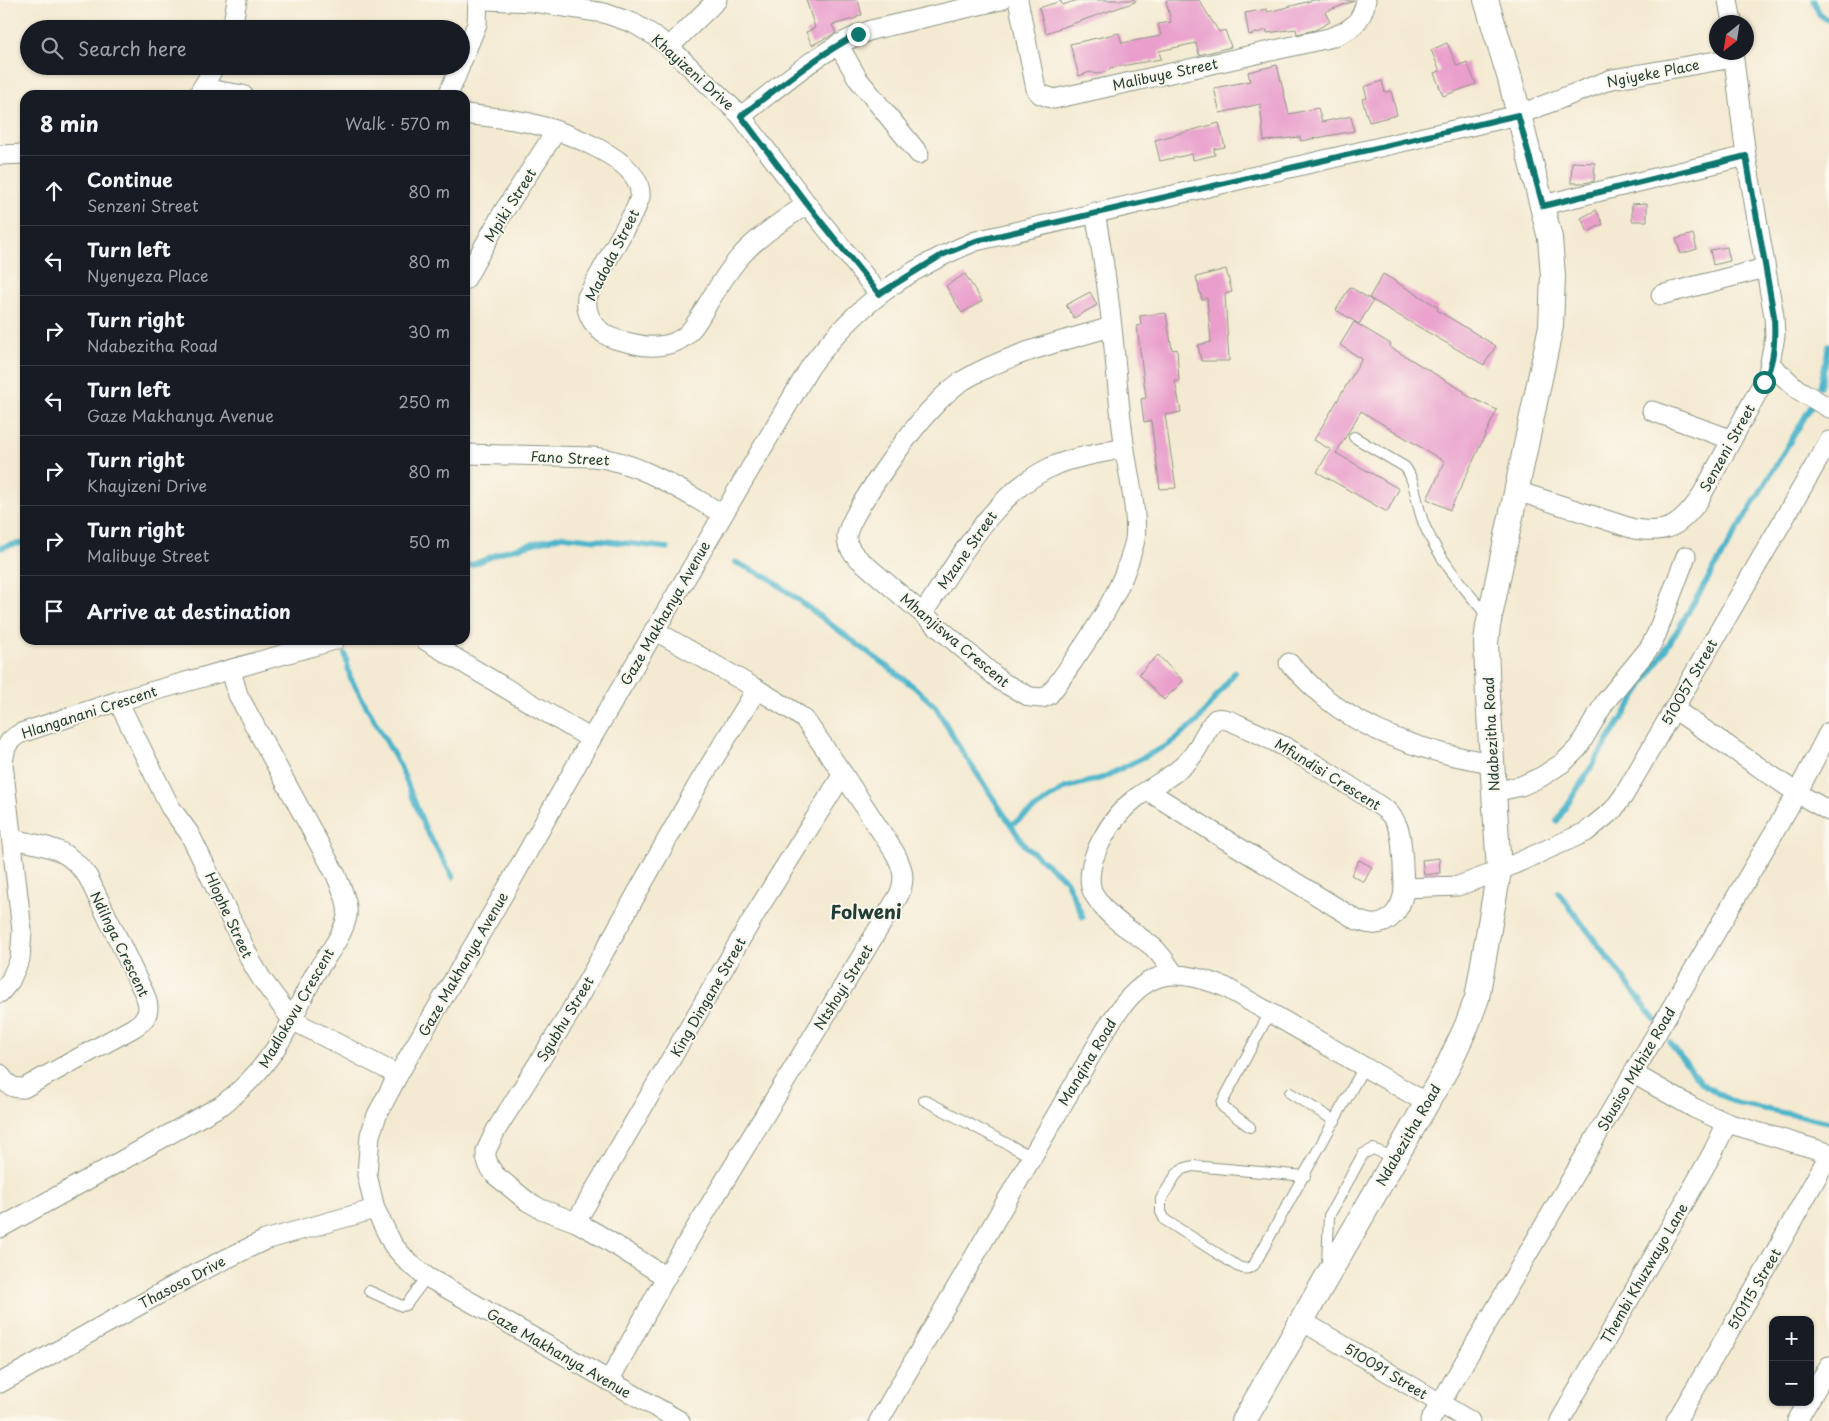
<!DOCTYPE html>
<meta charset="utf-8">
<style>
:root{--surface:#171b24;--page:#242831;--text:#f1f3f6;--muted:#9ea1a6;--line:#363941}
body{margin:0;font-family:"Playpen Sans",sans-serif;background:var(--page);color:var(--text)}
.controls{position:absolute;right:15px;bottom:15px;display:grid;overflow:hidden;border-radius:10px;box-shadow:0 1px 4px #0004}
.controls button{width:45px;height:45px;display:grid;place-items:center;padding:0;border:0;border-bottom:1px solid var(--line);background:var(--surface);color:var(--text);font:25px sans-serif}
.compass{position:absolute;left:1709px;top:15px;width:45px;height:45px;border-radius:50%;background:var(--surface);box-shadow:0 1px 4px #0004;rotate:210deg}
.stop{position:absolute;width:15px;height:15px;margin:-11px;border:4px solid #0f766e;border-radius:50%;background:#fff}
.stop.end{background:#0f766e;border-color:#fff;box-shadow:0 1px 5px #0008}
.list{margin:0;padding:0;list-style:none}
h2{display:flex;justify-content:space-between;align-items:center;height:65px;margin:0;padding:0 20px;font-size:21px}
h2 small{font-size:16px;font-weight:400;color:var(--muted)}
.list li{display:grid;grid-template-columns:32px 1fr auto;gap:15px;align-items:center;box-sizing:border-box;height:70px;padding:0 20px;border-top:1px solid var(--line)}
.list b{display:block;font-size:19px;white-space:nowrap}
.list p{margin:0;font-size:16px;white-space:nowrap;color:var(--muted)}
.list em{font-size:16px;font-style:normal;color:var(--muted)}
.icon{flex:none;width:28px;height:28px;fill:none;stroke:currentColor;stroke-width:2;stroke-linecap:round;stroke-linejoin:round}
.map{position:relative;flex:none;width:1829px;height:1421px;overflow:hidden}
.search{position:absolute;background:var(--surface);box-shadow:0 1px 4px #0004;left:20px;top:20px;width:450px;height:55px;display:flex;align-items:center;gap:12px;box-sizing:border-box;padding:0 18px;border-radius:28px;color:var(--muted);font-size:19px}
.panel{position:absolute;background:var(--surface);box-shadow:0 1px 4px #0004;left:20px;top:90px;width:450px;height:555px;border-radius:15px}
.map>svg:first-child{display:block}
</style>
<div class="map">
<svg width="1829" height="1421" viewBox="0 0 1829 1421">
<rect width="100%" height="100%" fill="#fbf7ec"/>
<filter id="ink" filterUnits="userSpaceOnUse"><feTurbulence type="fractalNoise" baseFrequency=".02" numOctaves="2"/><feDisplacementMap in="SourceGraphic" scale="10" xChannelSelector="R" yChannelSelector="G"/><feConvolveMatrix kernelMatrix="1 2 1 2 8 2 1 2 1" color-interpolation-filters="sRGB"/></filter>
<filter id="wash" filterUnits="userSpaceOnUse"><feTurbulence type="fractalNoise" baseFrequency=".0096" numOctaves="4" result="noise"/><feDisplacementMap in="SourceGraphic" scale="20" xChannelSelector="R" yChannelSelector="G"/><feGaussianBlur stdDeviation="1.12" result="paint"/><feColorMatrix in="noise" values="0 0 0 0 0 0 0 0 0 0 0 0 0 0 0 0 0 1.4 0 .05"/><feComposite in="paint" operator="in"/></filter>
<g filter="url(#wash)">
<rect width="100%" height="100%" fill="#f4ead2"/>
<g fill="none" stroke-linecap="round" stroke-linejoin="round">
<g stroke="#4db5cb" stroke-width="5.5">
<path d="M 1814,0 L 1819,14 L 1829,21"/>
<path d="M 1820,387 L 1829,345"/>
<path d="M 0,548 L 10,545 L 25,543"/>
<path d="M 735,562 L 769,578 L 913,686 L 936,707 L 958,745 L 1025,846 L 1066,880 L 1083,917"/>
<path d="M 465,565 L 472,565 L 505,551 L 562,536 L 668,548"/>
<path d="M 345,654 L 350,677 L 400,766 L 426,830 L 453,877"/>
<path d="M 1557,821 L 1669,644 L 1812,405"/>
<path d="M 1011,825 L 1065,788 L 1102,778 L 1168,745 L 1197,722 L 1235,672"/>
<path d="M 1558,892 L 1656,1021"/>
<path d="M 1670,1043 L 1701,1083 L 1735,1103 L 1829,1122"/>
</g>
</g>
<g id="blocks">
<g fill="#e99ecc">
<path d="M 806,0 L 858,0 L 862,15 L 857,16 L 857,18 L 832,25 L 836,33 L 812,45 L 806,32 L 815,28 Z"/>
<path d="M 1078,0 L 1135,0 L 1135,2 L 1046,33 L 1039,8 L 1061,1 L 1062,5 Z"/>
<path d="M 1166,0 L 1199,0 L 1219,32 L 1225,30 L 1231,47 L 1199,55 L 1196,43 L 1159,51 L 1161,59 L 1110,68 L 1110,70 L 1097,74 L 1090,72 L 1079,76 L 1070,44 L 1119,33 L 1122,43 L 1161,36 L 1158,24 L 1171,22 Z"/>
<path d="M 1314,0 L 1354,1 L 1325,12 L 1330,22 L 1315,30 L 1297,34 L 1296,29 L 1267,33 L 1267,30 L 1249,35 L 1245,13 L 1267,9 L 1268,12 Z"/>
<path d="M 1447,43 L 1457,66 L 1467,62 L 1476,84 L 1443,96 L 1434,73 L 1440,71 L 1431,50 Z"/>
<path d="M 1277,65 L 1289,114 L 1318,108 L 1322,122 L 1351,116 L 1354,131 L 1301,141 L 1300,137 L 1264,141 L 1260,104 L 1220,113 L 1214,88 L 1250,81 L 1248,72 Z"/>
<path d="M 1382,81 L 1385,92 L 1391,91 L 1397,115 L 1369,122 L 1362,99 L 1367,98 L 1364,87 Z"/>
<path d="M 1219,123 L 1225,147 L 1214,149 L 1215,155 L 1193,160 L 1192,154 L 1160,161 L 1155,140 Z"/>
<path d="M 1572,162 L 1595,163 L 1594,181 L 1584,183 L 1571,183 Z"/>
<path d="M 1647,203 L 1647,221 L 1632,221 L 1632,204 Z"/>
<path d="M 1596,210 L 1603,224 L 1588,232 L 1581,218 Z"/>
<path d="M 1693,234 L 1697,249 L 1681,254 L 1676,239 Z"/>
<path d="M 1727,247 L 1730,261 L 1713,265 L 1710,250 Z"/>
<path d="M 1226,269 L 1232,292 L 1225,294 L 1229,361 L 1201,361 L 1198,345 L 1211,342 L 1207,298 L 1202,300 L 1196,277 Z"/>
<path d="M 965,274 L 982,301 L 962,313 L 946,286 Z"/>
<path d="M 1383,274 L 1438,307 L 1437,310 L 1496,346 L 1484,365 L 1369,298 Z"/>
<path d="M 1350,287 L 1373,301 L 1359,324 L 1336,310 Z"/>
<path d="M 1090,292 L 1097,305 L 1074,318 L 1066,305 Z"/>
<path d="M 1166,313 L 1172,350 L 1177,349 L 1179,381 L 1175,381 L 1181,412 L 1165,415 L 1176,488 L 1160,489 L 1151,421 L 1144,422 L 1141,399 L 1146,398 L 1137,326 L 1141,325 L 1140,316 Z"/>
<path d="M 1354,322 L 1391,344 L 1390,347 L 1465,392 L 1464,394 L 1497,410 L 1450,510 L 1427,499 L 1445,462 L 1361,411 L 1336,453 L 1399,489 L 1387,512 L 1317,472 L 1330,450 L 1331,450 L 1314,440 L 1362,359 L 1340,345 Z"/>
<path d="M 1158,655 L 1183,681 L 1164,700 L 1139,674 Z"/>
<path d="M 1439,858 L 1440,873 L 1424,875 L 1422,860 Z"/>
<path d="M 1359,860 L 1372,867 L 1364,882 L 1351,875 Z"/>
</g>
</g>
</g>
<g filter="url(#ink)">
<use href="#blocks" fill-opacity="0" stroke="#8a9483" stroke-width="1"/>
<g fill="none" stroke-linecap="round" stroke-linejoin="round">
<g stroke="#8a9483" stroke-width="12">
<g id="service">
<path d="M 1354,437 L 1405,467 C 1417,482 1416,509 1426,529 C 1441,562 1466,590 1489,618"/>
<path d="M 1290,1093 L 1335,1121"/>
<path d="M 924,1100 L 1032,1157"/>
<path d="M 1250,1127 L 1223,1107 L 1222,1103 L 1270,1012"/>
<path d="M 1305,1176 L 1193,1166 L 1182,1169 L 1176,1175 L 1161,1199 L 1161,1212 L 1165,1220 L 1237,1266 C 1244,1269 1247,1270 1254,1265 L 1364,1067"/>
<path d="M 1327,1266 L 1329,1216 L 1363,1154 L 1373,1149 L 1395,1158"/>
<path d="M 369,1291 L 402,1306 L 406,1305 L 427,1277"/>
</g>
</g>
<g stroke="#8a9483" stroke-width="21">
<g id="minor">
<path d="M 484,0 L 533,2 L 604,13 L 633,23 L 655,36 L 669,47 L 741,116 L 807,204 L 879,294"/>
<path d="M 1018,0 L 1036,89 L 1040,94 L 1054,99 L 1329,38 C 1350,31 1362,23 1366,0"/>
<path d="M 1728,0 L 1732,22"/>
<path d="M 232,29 L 237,0"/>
<path d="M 838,44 L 858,79 L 919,154"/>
<path d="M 669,47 L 717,0"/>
<path d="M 461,63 L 477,24 L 478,0"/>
<path d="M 202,88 L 243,95"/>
<path d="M 198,95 L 215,66"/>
<path d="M 448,95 L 460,66"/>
<path d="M 465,114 C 487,117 509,118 530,123 C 559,130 644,158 640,197 C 639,200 637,205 636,208 L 587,297 C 585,312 591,323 603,333 C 612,340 624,341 635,344 C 651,348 672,347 685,336 C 695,328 701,315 707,305 C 717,289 727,272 739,258 C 758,236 784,220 807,204"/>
<path d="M 741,116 C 782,85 822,47 871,30 L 1001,0"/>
<path d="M 0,155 L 25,154"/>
<path d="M 1543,205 L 1746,156"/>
<path d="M 1095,212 C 1099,237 1104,262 1107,287 C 1115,341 1117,396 1125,450 C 1128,473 1140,523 1134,544 C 1121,597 1087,641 1056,686 L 1049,695 L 1042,698 L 1030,697 L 1002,682 L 867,566 C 858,558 846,550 847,536 C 848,515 915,425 933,407 C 942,397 952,387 964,380 C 1006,354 1064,341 1111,327"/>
<path d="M 465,280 L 502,214 L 556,131"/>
<path d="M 1661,295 L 1765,268"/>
<path d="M 1771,365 L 1797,389 L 1829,408"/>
<path d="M 1652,411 L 1730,439"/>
<path d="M 465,454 L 593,457 C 641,462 681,491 723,514"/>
<path d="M 1517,491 L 1634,529 C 1667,534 1679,527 1699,500 L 1768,373 L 1775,336 L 1774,316 L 1746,156 L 1733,52"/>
<path d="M 923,613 C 958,562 990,498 1047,469 C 1070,457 1099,454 1124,448"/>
<path d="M 425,640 L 591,739"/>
<path d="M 1289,663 C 1301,675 1312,687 1325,698 C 1372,736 1433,754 1492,763"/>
<path d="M 118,701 L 170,807 L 189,833 L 198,851 L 252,963 L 261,978 L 292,1020 L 398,1075"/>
<path d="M 1674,709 L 1797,793 L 1829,811"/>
<path d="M 1148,791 L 1210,830 L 1357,920 C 1363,922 1369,925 1376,924 C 1393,923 1404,903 1404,887 C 1404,879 1403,871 1403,864 C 1401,842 1403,826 1386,810 C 1340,779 1295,749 1244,727 C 1235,723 1225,717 1216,719 C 1203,731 1200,751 1186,763 C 1171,778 1152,786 1136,798 C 1114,814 1085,858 1091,887 C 1092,893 1096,898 1100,903 C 1113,922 1136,933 1153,947 C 1161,954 1168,965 1174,974"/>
<path d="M 1494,792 L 1521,786 L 1541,777 L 1564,762 L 1578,748 L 1605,702 L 1650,647 L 1657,633 L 1686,556"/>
<path d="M 1404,888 L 1458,886 L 1499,871 L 1586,832 L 1613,810 L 1624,795 L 1829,441"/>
<path d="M 0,993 L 10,981 L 20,959 L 22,931 L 3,764 C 5,748 6,741 21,733 L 118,701 L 335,640"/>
<path d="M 0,1074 C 6,1084 12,1089 24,1088 L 133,1028 C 141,1023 148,1018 148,1007 C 148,998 141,987 137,979 C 121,944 104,911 88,877 C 66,846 47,847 13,839"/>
<path d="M 1634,1074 L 1694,1108 L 1727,1123 L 1829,1153"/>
<path d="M 576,1222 L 757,911 L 843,774"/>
<path d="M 0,1228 L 222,1105 C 253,1082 275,1054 292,1020 C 300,1004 307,988 316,972 C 327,955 343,936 347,916 C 349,902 341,888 336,875 L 238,695 L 231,670"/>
<path d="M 666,1277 L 596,1233 L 576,1222 L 541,1209 L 527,1201 L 495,1175 L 489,1166 L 486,1157 L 486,1151 L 496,1130 L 568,1016 L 700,781 L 757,689"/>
<path d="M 1302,1321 L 1470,1421"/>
<path d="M 609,1381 L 666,1277 L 899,895 C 906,879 903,868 895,853 L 843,774 L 805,720 L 793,711 L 757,689 L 654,630"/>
<path d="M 0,1383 L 195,1274 L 265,1240 L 375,1209"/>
<path d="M 1810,1399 L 1829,1366"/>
<path d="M 680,1421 L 427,1277 L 408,1262 L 393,1245 L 375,1209 L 367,1175 L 370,1135 L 377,1115 L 398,1075 L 514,876 L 591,739 L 810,367 C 855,306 906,269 976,241 L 1518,115 L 1612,79 L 1733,58"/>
<path d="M 879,1421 L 1105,1031 C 1140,976 1161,962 1225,987 L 1427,1103"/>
<path d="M 1430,1421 L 1797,793 L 1829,732"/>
<path d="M 1560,1421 L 1713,1152 L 1727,1123"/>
<path d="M 1676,1421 L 1766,1269 L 1829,1155"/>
<path d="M 1797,1421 L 1808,1402"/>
</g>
</g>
<g stroke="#8a9483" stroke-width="26">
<path id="tertiary" d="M 1244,1421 L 1447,1068 L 1467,1025 L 1477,998 L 1499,871 L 1488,697 L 1486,643 L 1488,626 L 1551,326 L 1553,276 L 1550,238 L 1510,79 L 1486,0"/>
</g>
<use href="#service" stroke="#fff" stroke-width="10"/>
<use href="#minor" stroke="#fff" stroke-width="19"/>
<use href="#tertiary" stroke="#fff" stroke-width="24"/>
</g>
</g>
<g fill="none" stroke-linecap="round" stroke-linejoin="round" filter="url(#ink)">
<path stroke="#0f766e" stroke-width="6" d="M 858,34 C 816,56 779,87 741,116 L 807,204 L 879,294 L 942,255 L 976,241 L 1518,115 L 1543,206 L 1746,156 L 1774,316 C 1775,339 1775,361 1764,382"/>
</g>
<g text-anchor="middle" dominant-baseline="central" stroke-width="4" stroke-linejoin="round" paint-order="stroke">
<g font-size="14" fill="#1f3d34" stroke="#fbf7ec">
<text transform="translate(693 72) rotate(42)">Khayizeni Drive</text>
<text transform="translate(1653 73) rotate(-11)">Ngiyeke Place</text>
<text transform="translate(1165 74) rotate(-12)">Malibuye Street</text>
<text transform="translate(510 205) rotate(-58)">Mpiki Street</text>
<text transform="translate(612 255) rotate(-63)">Madoda Street</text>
<text transform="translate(1727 448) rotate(-61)">Senzeni Street</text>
<text transform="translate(570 458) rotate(3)">Fano Street</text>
<text transform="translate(967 550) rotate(-55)">Mzane Street</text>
<text transform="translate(665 613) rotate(-60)">Gaze Makhanya Avenue</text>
<text transform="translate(955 640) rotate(40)">Mhanjiswa Crescent</text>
<text transform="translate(1689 682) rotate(-60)">510057 Street</text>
<text transform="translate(89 712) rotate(-18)">Hlanganani Crescent</text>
<text transform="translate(1491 734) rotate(-93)">Ndabezitha Road</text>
<text transform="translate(1328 774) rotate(32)">Mfundisi Crescent</text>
<text transform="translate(229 915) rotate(65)">Hlophe Street</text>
<text transform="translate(120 944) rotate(64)">Ndilnga Crescent</text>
<text transform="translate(463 964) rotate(-60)">Gaze Makhanya Avenue</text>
<text transform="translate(843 987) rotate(-58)">Ntshoyi Street</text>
<text transform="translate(708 997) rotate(-60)">King Dingane Street</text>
<text transform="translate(296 1008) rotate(-60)">Madlokovu Crescent</text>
<text transform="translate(565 1019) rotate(-59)">Sgubhu Street</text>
<text transform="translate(1087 1062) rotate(-59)">Manqina Road</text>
<text transform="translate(1636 1069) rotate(-60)">Sbusiso Mkhize Road</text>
<text transform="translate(1408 1135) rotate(-60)">Ndabezitha Road</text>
<text transform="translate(1644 1273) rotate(-60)">Thembi Khuzwayo Lane</text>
<text transform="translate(182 1282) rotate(-28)">Thasoso Drive</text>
<text transform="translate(1754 1289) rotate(-60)">510115 Street</text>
<text transform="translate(559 1353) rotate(30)">Gaze Makhanya Avenue</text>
<text transform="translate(1386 1371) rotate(31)">510091 Street</text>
</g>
<g font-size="19" font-weight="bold" fill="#1f3d34" stroke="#fbf7ec">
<text x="866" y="911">Folweni</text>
</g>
</g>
</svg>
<div class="controls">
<button>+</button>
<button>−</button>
</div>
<svg class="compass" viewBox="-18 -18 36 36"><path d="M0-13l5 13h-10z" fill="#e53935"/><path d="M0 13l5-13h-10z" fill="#9ea1a6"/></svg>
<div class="stop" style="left:1764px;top:382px"></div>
<div class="stop end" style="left:858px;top:34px"></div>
<div class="search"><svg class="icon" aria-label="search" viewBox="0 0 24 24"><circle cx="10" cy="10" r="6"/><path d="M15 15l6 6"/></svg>Search here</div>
<section class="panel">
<h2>8 min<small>Walk · 570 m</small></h2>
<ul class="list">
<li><svg class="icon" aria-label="ahead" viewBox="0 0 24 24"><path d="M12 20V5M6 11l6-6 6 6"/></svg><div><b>Continue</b><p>Senzeni Street</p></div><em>80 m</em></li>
<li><svg class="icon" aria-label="left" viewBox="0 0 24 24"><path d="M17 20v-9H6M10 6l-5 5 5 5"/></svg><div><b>Turn left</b><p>Nyenyeza Place</p></div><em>80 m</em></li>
<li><svg class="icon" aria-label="right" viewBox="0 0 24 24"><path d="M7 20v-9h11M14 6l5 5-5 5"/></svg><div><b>Turn right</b><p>Ndabezitha Road</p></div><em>30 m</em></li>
<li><svg class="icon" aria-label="left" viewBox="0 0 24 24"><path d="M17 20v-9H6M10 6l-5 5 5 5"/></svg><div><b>Turn left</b><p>Gaze Makhanya Avenue</p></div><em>250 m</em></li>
<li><svg class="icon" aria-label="right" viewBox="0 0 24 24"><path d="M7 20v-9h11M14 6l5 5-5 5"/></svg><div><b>Turn right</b><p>Khayizeni Drive</p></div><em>80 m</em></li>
<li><svg class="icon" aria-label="right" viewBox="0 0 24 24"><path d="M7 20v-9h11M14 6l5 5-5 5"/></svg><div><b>Turn right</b><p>Malibuye Street</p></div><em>50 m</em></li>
<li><svg class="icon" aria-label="arrive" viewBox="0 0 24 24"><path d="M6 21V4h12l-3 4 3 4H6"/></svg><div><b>Arrive at destination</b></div></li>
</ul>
</section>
</div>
